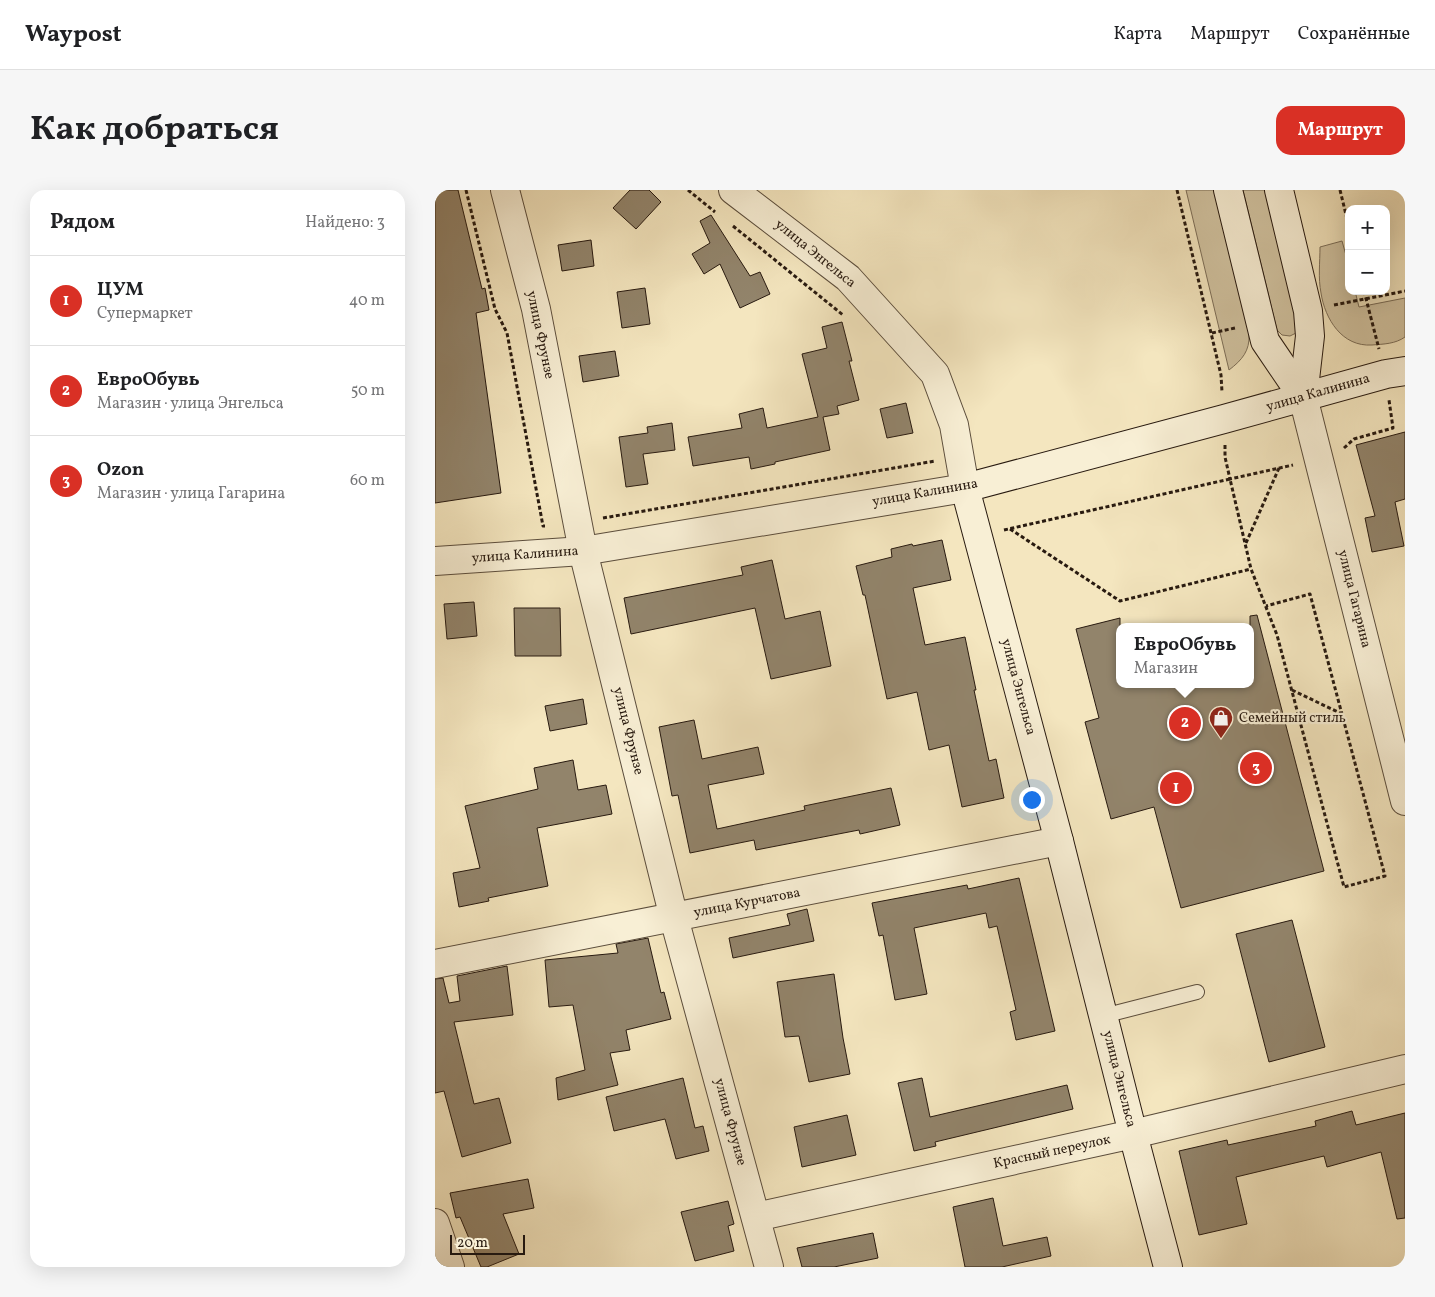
<!DOCTYPE html>
<html lang="ru">
<meta charset="utf-8">
<style>
:root{--surface:#fff;--page:#f6f6f6;--text:#202124;--muted:#757577;--line:#e0e0e0;--accent:#d93025}
body{margin:0;font-family:Vollkorn,serif;background:var(--page);color:var(--text)}
.controls{position:absolute;right:15px;top:15px;display:grid;overflow:hidden;border-radius:10px;box-shadow:0 5px 20px #0002}
.controls button{width:45px;height:45px;display:grid;place-items:center;padding:0;border:0;border-bottom:1px solid var(--line);background:var(--surface);color:var(--text);font:25px sans-serif}
.scale{position:absolute;left:15px;bottom:12px;width:75px;box-sizing:border-box;padding-left:5px;border:2px solid #281a10;border-top:0;font-size:14px;line-height:18px;white-space:nowrap;color:#281a10;-webkit-text-stroke:4px #f8efd5;paint-order:stroke}
.you{position:absolute;left:596px;top:609px;width:18px;height:18px;margin:-12px;border:4px solid #fff;border-radius:50%;background:#1a73e8;box-shadow:0 0 0 8px #1a73e833}
.badge{display:grid;place-items:center;width:32px;height:32px;border-radius:50%;background:var(--accent);color:#fff;font-size:16px;font-weight:700}
.pin{position:absolute;translate:-50% -50%;border:2px solid #fff;box-shadow:0 1px 5px #0006}
.popup{position:absolute;left:681px;top:433px;width:138px;height:65px;box-sizing:border-box;display:grid;place-content:center;border-radius:10px;background:var(--surface);filter:drop-shadow(0 1px 4px #0005);font-size:16px;white-space:nowrap;color:var(--muted)}
.popup b{font-size:19px;color:var(--text)}
.popup::after{content:'';position:absolute;left:50%;top:100%;margin-left:-10px;border:10px solid transparent;border-top-color:var(--surface)}
.list{margin:0;padding:0;list-style:none}
h2{display:flex;justify-content:space-between;align-items:center;height:65px;margin:0;padding:0 20px;font-size:21px}
h2 small{font-size:16px;font-weight:400;color:var(--muted)}
.list li{display:grid;grid-template-columns:32px 1fr auto;gap:15px;align-items:center;box-sizing:border-box;height:90px;padding:0 20px;border-top:1px solid var(--line)}
.list b{display:block;font-size:19px;white-space:nowrap}
.list p{margin:0;font-size:16px;white-space:nowrap;color:var(--muted)}
.list em{font-size:16px;font-style:normal;color:var(--muted)}
.map{position:relative;flex:none;width:970px;height:1077px;overflow:hidden;border-radius:15px}
header{display:flex;align-items:center;gap:30px;box-sizing:border-box;height:70px;padding:0 25px;background:var(--surface);border-bottom:1px solid var(--line)}
header strong{font-size:24px}
nav{display:flex;gap:28px;margin-inline-start:auto;font-size:18px}
.intro{display:flex;align-items:center;justify-content:space-between;box-sizing:border-box;height:120px;padding:0 30px}
h1{margin:0;font-size:35px}
.button{padding:12px 22px;border-radius:15px;background:var(--accent);color:#fff;font-size:18px;font-weight:700}
main{display:flex;gap:30px;padding:0 30px}
aside{flex:1;background:var(--surface);border-radius:15px;box-shadow:0 5px 20px #0002}
.map>svg:first-child{display:block}
</style>
<header>
<strong>Waypost</strong>
<nav><a>Карта</a><a>Маршрут</a><a>Сохранённые</a></nav>
</header>
<div class="intro"><h1>Как добраться</h1><a class="button">Маршрут</a></div>
<main>
<aside>
<h2>Рядом<small>Найдено: 3</small></h2>
<ul class="list">
<li><span class="badge">1</span><div><b>ЦУМ</b><p>Супермаркет</p></div><em>40 m</em></li>
<li><span class="badge">2</span><div><b>ЕвроОбувь</b><p>Магазин · улица Энгельса</p></div><em>50 m</em></li>
<li><span class="badge">3</span><div><b>Ozon</b><p>Магазин · улица Гагарина</p></div><em>60 m</em></li>
</ul>
</aside>
<div class="map">
<svg width="970" height="1077" viewBox="0 0 970 1077">
<rect width="100%" height="100%" fill="#f4e6bf"/>
<filter id="stains"><feTurbulence type="fractalNoise" baseFrequency=".004" numOctaves="4"/><feColorMatrix values="0 0 0 0 .2 0 0 0 0 .09 0 0 0 0 .02 0 0 0 .5 -.17"/></filter>
<radialGradient id="worn" r=".72"><stop offset=".6" stop-color="#630" stop-opacity="0"/><stop offset="1" stop-color="#630" stop-opacity=".3"/></radialGradient>
<g fill="#d1c3a1" stroke="#7c6e58">
<path d="M 751,0 L 779,0 L 814,144 C 815,161 807,170 794,180 Z"/>
<path d="M 808,0 L 830,0 L 862,134 L 861,143 L 855,146 L 847,145 L 842,140 Z"/>
<path d="M 907,51 L 914,76 L 914,101 L 920,101 L 924,117 L 970,108 L 970,147 C 960,154 949,154 937,155 C 907,157 890,129 886,103 C 883,88 885,72 885,57 Z"/>
</g>
<g fill="#92846b" stroke="#281a10">
<path d="M 0,0 L 23,0 L 47,99 L 50,98 L 54,120 L 41,123 L 66,303 L 0,313 Z"/>
<path d="M 195,0 L 214,0 L 226,12 L 201,39 L 178,18 Z"/>
<path d="M 276,25 L 315,86 L 325,82 L 335,104 L 305,118 L 285,74 L 269,84 L 257,64 L 275,53 L 265,31 Z"/>
<path d="M 156,50 L 159,76 L 127,81 L 123,55 Z"/>
<path d="M 210,98 L 215,134 L 187,138 L 182,102 Z"/>
<path d="M 407,132 L 417,171 L 414,171 L 424,210 L 402,216 L 404,224 L 388,227 L 395,260 L 340,272 L 340,274 L 316,279 L 314,267 L 258,276 L 253,247 L 307,238 L 304,224 L 328,218 L 332,238 L 383,227 L 367,164 L 392,158 L 387,137 Z"/>
<path d="M 180,161 L 184,186 L 148,192 L 144,166 Z"/>
<path d="M 471,213 L 478,243 L 452,248 L 445,219 Z"/>
<path d="M 237,233 L 240,260 L 208,264 L 213,294 L 191,297 L 184,247 L 213,243 L 212,237 Z"/>
<path d="M 970,242 L 970,309 L 960,312 L 969,356 L 937,362 L 930,328 L 940,326 L 921,255 Z"/>
<path d="M 507,350 L 516,390 L 478,398 L 490,455 L 530,447 L 541,500 L 539,500 L 554,571 L 561,569 L 569,608 L 527,617 L 514,555 L 494,560 L 482,502 L 452,509 L 430,405 L 428,405 L 421,376 L 457,367 L 456,359 L 477,354 L 478,356 Z"/>
<path d="M 337,370 L 350,429 L 385,421 L 396,476 L 336,489 L 320,418 L 196,444 L 189,408 L 308,385 L 306,377 Z"/>
<path d="M 39,412 L 42,446 L 12,449 L 9,414 Z"/>
<path d="M 79,418 L 125,418 L 126,466 L 80,466 Z"/>
<path d="M 822,425 L 889,681 L 746,718 L 719,617 L 676,629 L 650,532 L 664,528 L 641,439 L 685,428 L 685,494 L 815,494 L 815,426 Z"/>
<path d="M 148,509 L 152,534 L 115,541 L 110,516 Z"/>
<path d="M 259,530 L 267,569 L 323,557 L 329,584 L 273,595 L 282,639 L 370,620 L 369,616 L 456,598 L 465,635 L 425,644 L 424,640 L 321,660 L 319,650 L 255,663 L 243,605 L 237,606 L 224,537 Z"/>
<path d="M 138,570 L 143,600 L 171,595 L 177,624 L 102,638 L 113,696 L 53,708 L 54,711 L 24,717 L 18,683 L 45,678 L 30,616 L 103,599 L 99,578 Z"/>
<path d="M 584,688 L 620,841 L 581,850 L 575,822 L 581,820 L 562,736 L 554,738 L 551,723 L 479,738 L 492,804 L 460,810 L 448,745 L 444,746 L 437,713 L 532,695 L 533,699 Z"/>
<path d="M 372,719 L 379,751 L 298,768 L 294,748 L 355,735 L 352,724 Z"/>
<path d="M 857,730 L 890,857 L 834,872 L 801,744 Z"/>
<path d="M 213,748 L 226,803 L 229,802 L 236,829 L 191,840 L 195,860 L 175,863 L 183,895 L 123,910 L 121,888 L 150,880 L 138,815 L 114,817 L 110,770 L 183,763 L 181,754 Z"/>
<path d="M 72,776 L 78,825 L 19,832 L 39,914 L 64,908 L 76,953 L 27,967 L 9,901 L 0,903 L 0,789 L 8,788 L 14,813 L 25,811 L 22,786 Z"/>
<path d="M 399,784 L 408,848 L 415,884 L 374,892 L 364,846 L 350,847 L 342,792 Z"/>
<path d="M 248,888 L 260,938 L 268,936 L 274,961 L 241,969 L 230,929 L 179,941 L 171,907 Z"/>
<path d="M 487,888 L 495,927 L 632,895 L 638,919 L 500,952 L 501,956 L 479,961 L 463,893 Z"/>
<path d="M 917,921 L 921,935 L 970,923 L 970,1028 L 962,1029 L 946,962 L 892,977 L 889,966 L 801,987 L 812,1034 L 764,1045 L 744,961 L 792,950 L 793,955 L 881,936 L 880,931 Z"/>
<path d="M 412,925 L 421,965 L 367,977 L 359,937 Z"/>
<path d="M 93,989 L 99,1018 L 68,1024 L 84,1064 L 52,1077 L 46,1077 L 25,1027 L 21,1028 L 15,1003 Z"/>
<path d="M 558,1008 L 568,1056 L 612,1047 L 616,1066 L 567,1077 L 530,1077 L 518,1017 Z"/>
<path d="M 293,1011 L 299,1034 L 293,1036 L 299,1061 L 260,1071 L 246,1022 Z"/>
<path d="M 438,1043 L 443,1068 L 399,1077 L 367,1077 L 362,1058 Z"/>
</g>
<g fill="none" stroke-linecap="round" stroke-linejoin="round">
<g stroke="#5b4d3c" stroke-width="16">
<path id="service" d="M 668,826 L 762,802"/>
</g>
<g stroke="#5b4d3c" stroke-width="30">
<g id="minor">
<path d="M 70,0 L 101,119 L 148,361 L 239,728 L 334,1077"/>
<path d="M 298,0 L 413,88 L 500,184 L 519,235 L 530,298"/>
<path d="M 0,774 L 624,651"/>
<path d="M 321,1027 L 698,944 L 970,879"/>
<path d="M 0,1033 L 15,1077"/>
</g>
</g>
<g stroke="#5b4d3c" stroke-width="30">
<g id="tertiary">
<path d="M 868,207 L 970,611"/>
<path d="M 0,371 L 148,361 L 530,298"/>
</g>
</g>
<g stroke="#281a10" stroke-width="30">
<g id="secondary">
<path d="M 793,0 L 830,151 L 868,207"/>
<path d="M 844,0 L 873,121 L 875,146 L 868,207"/>
<path d="M 733,1077 L 698,944 L 624,651 L 530,298 L 789,229 L 951,184 L 970,181"/>
</g>
</g>
<g stroke="#281a10" stroke-width="3" stroke-dasharray="4 2.5" stroke-linecap="butt">
<path d="M 31,0 L 60,119 L 72,143 L 108,336 L 110,336"/>
<path d="M 253,0 L 280,22"/>
<path d="M 742,0 L 786,185 L 787,202"/>
<path d="M 905,0 L 914,37"/>
<path d="M 298,36 L 408,125"/>
<path d="M 929,101 L 944,159"/>
<path d="M 899,115 L 970,101"/>
<path d="M 777,143 L 800,138"/>
<path d="M 790,255 L 790,267 L 795,289 L 858,275"/>
<path d="M 909,258 L 919,249 L 958,238 L 954,210"/>
<path d="M 168,328 L 500,271"/>
<path d="M 575,339 L 685,411 L 816,379"/>
<path d="M 569,340 L 795,289 L 816,379 L 842,445 L 909,697 L 950,686 L 875,404 L 831,416"/>
<path d="M 811,353 L 844,278"/>
<path d="M 857,500 L 907,524"/>
</g>
<use href="#service" stroke="#f8efd5" stroke-width="14"/>
<use href="#minor" stroke="#f8efd5" stroke-width="28"/>
<use href="#tertiary" stroke="#f8efd5" stroke-width="28"/>
<use href="#secondary" stroke="#f8efd5" stroke-width="28"/>
</g>
<defs>
<g id="shop-pin" transform="scale(1.25)"><path d="M0 17L-7.5 6A9.5 9.5 0 1 1 7.5 6Z" fill="#8f2418" stroke="#f8efd5"/><path d="M-5-2.5h2.3a2.7 3.5 0 0 1 5.4 0H5L5.5 6h-11ZM-1.5-2.5h3a1.5 2.3 0 0 0-3 0Z" fill="#fff"/></g>
</defs>
<g fill-rule="evenodd">
<use href="#shop-pin" x="786" y="528"/>
</g>
<g text-anchor="middle" dominant-baseline="central" stroke-width="4.5" stroke-linejoin="round" paint-order="stroke">
<g font-size="14" fill="#281a10" stroke="#f8efd5">
<text transform="translate(380 64) rotate(39)">улица Энгельса</text>
<text transform="translate(105 145) rotate(78)">улица Фрунзе</text>
<text transform="translate(883 203) rotate(-16)">улица Калинина</text>
<text transform="translate(490 303) rotate(-10)">улица Калинина</text>
<text transform="translate(90 365) rotate(-4)">улица Калинина</text>
<text transform="translate(919 409) rotate(76)">улица Гагарина</text>
<text transform="translate(583 497) rotate(75)">улица Энгельса</text>
<text transform="translate(193 541) rotate(76)">улица Фрунзе</text>
<text transform="translate(312 713) rotate(-11)">улица Курчатова</text>
<text transform="translate(684 889) rotate(76)">улица Энгельса</text>
<text transform="translate(295 932) rotate(75)">улица Фрунзе</text>
<text transform="translate(617 962) rotate(-12)">Красный переулок</text>
</g>
<g font-size="14" fill="#281a10" stroke="#f8efd5" text-anchor="start">
<text x="804" y="528">Семейный стиль</text>
</g>
</g>
<rect width="100%" height="100%" filter="url(#stains)"/>
<rect width="100%" height="100%" fill="url(#worn)"/>
</svg>
<div class="controls">
<button>+</button>
<button>−</button>
</div>
<div class="scale">20 m</div>
<div class="you"></div>
<div class="pin badge" style="left:741px;top:598px">1</div>
<div class="pin badge" style="left:750px;top:533px">2</div>
<div class="popup"><b>ЕвроОбувь</b>Магазин</div>
<div class="pin badge" style="left:821px;top:578px">3</div>
</div>
</main>
